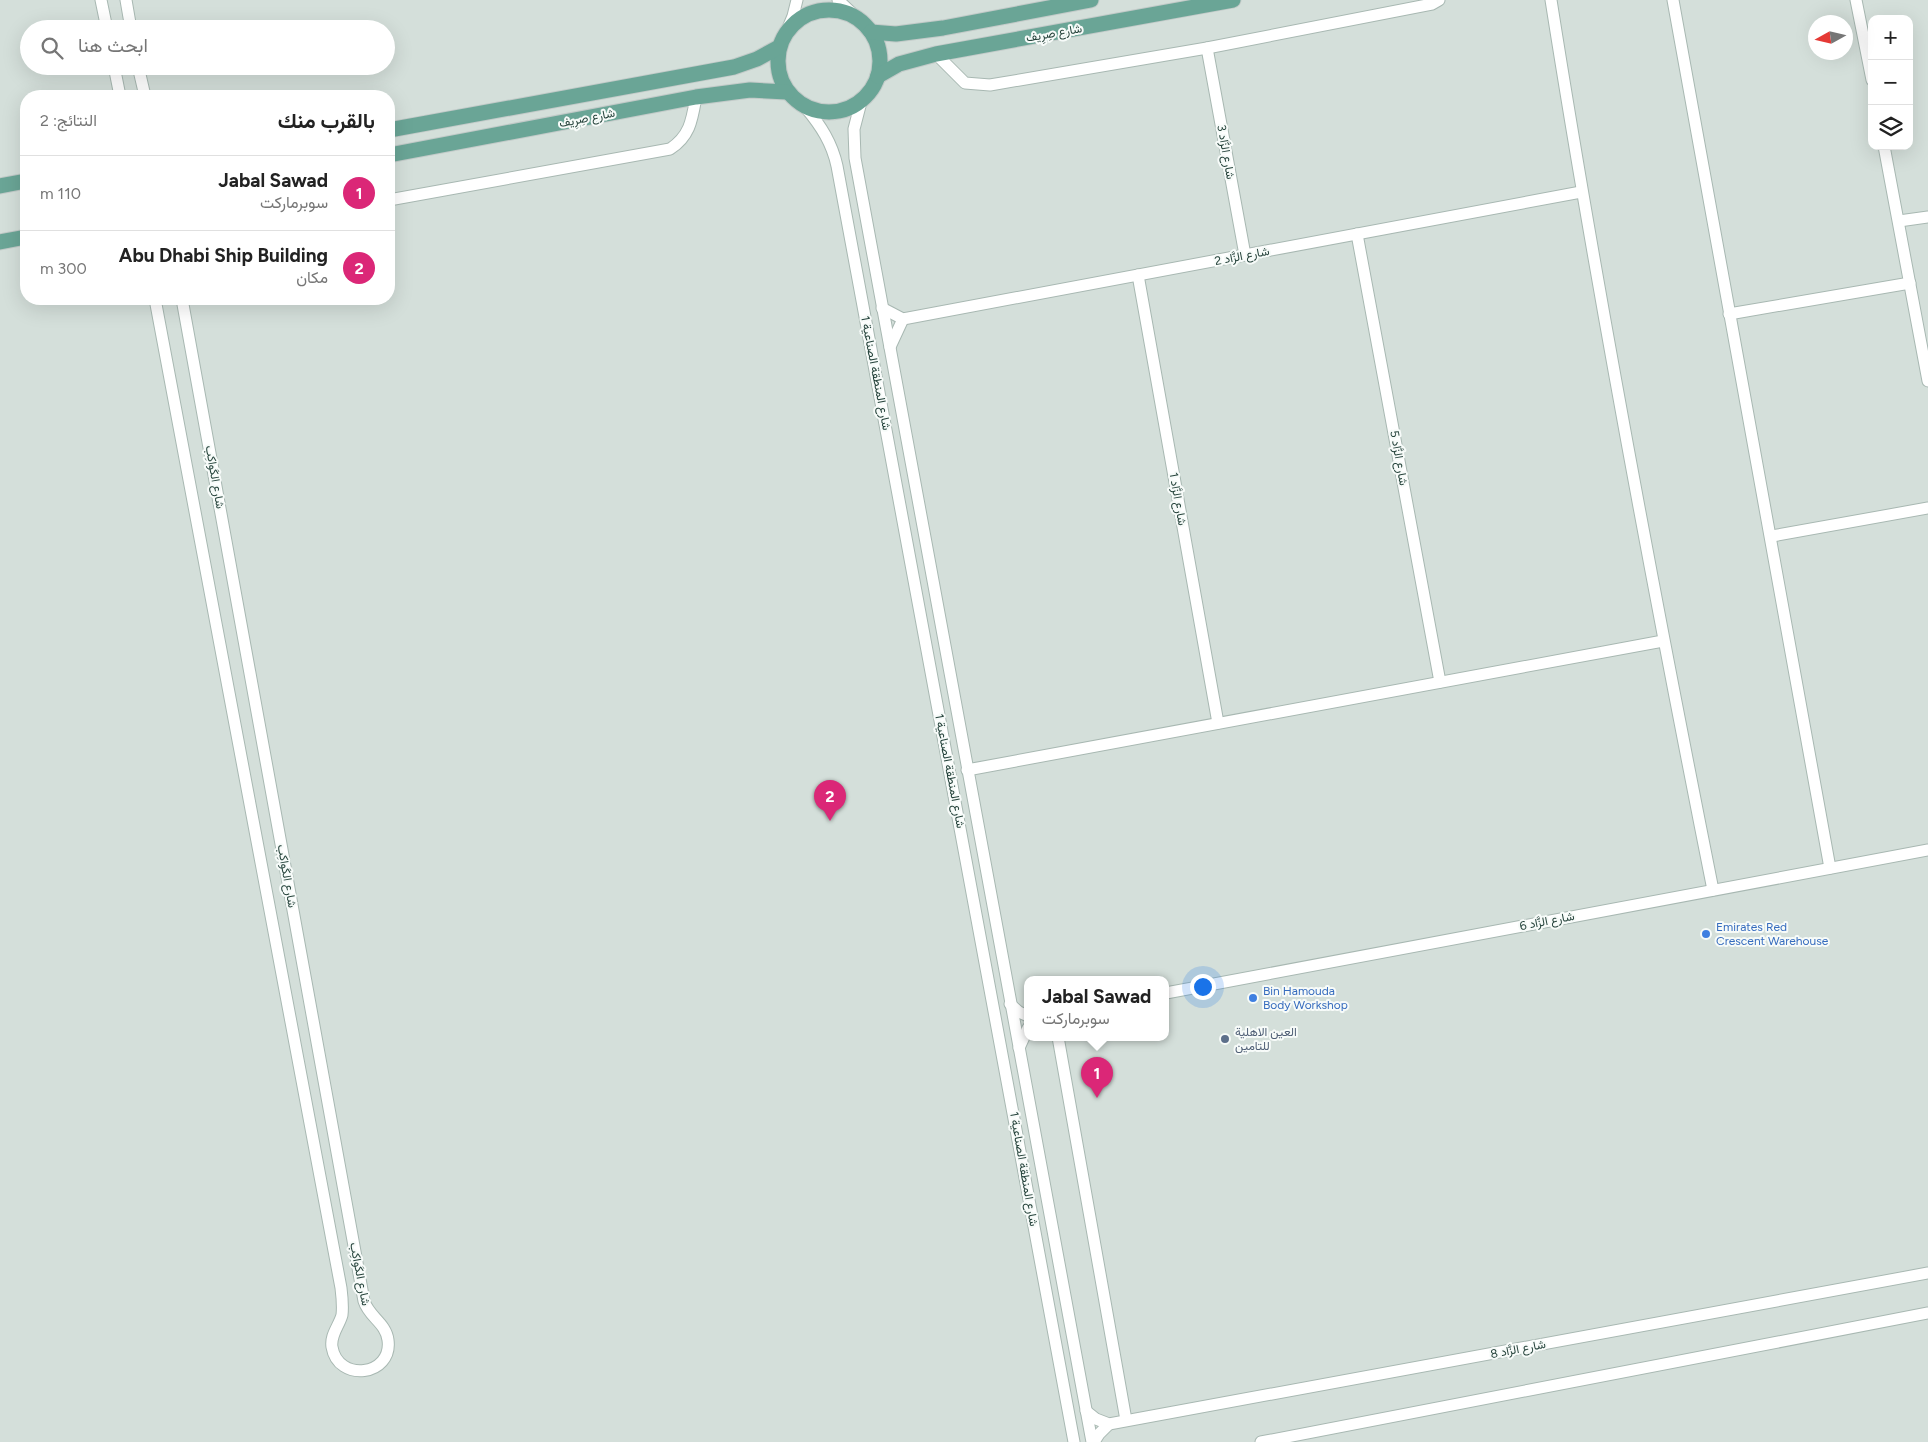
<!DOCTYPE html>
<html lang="ar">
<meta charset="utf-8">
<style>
:root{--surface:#fff;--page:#f2f2f2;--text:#222;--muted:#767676;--line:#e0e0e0;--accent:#db2777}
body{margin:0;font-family:Figtree,Vazirmatn,sans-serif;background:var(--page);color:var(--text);direction:rtl}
.controls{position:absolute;right:15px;top:15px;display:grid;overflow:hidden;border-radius:10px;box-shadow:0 5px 20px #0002}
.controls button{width:45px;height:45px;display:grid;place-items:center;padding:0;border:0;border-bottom:1px solid var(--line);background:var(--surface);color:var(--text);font:25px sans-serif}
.compass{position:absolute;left:1808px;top:15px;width:45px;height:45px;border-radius:50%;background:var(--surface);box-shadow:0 5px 20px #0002;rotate:262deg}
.you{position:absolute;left:1202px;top:986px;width:18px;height:18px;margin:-12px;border:4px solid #fff;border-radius:50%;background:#1a73e8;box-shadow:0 0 0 8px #1a73e833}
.badge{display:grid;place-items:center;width:32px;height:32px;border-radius:50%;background:var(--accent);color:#fff;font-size:16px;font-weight:700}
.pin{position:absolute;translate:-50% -41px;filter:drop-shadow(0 1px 2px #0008)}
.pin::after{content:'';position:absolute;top:26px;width:18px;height:15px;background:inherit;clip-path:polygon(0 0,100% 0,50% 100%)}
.popup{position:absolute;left:1024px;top:976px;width:145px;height:65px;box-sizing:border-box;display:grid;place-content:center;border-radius:10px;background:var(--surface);filter:drop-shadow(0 1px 4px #0005);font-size:16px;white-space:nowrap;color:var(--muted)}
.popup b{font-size:19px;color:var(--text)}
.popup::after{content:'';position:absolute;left:50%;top:100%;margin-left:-10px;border:10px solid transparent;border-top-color:var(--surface)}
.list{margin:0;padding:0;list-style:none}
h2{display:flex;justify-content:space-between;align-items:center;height:65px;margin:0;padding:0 20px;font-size:21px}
h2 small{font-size:16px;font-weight:400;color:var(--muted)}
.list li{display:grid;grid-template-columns:32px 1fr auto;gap:15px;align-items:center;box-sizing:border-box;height:75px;padding:0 20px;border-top:1px solid var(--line)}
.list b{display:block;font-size:19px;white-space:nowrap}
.list p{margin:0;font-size:16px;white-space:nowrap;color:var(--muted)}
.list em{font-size:16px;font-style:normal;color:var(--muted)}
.icon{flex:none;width:28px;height:28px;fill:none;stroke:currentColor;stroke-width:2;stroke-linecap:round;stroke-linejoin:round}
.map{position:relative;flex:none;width:1928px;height:1442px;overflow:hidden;direction:ltr}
.search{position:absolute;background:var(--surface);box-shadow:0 5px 20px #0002;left:20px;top:20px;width:375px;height:55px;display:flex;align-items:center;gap:12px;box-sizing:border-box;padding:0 18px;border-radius:28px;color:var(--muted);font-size:19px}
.panel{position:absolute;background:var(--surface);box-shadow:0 5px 20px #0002;left:20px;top:90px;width:375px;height:215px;border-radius:20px;direction:rtl}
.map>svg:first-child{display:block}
</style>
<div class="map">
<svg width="1928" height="1442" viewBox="0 0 1928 1442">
<rect width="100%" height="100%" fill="#e6efeb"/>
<path fill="#d4dfda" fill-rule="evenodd" d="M 0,0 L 1928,0 L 1928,1442 L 0,1442 ZM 1872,19 L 1909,19 L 1909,146 L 1872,146 ZM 1816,22 L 1846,22 L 1846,52 L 1816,52 ZM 29,29 L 386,29 L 386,66 L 29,66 ZM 26,96 L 389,96 L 389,299 L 26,299 ZM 1028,979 L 1166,979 L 1166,1037 L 1028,1037 Z"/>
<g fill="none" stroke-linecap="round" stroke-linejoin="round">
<g stroke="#a8b8b2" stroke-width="13">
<g id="minor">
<path d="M 101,0 L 107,29"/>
<path d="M 126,0 L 131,29"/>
<path d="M 838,0 L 857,18"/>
<path d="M 1551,0 C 1598,298 1654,594 1713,890"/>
<path d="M 1673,0 C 1724,289 1779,578 1830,868"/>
<path d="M 1856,0 L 1872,80"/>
<path d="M 786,33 L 793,16 L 797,0"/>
<path d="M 1207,48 L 1245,255"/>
<path d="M 936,54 L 965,83 L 990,85 L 1207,48 L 1432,4 L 1439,0"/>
<path d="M 114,66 L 120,96"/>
<path d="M 138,66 L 145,96"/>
<path d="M 861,102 L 854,129 L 855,158 L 1092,1442"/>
<path d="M 806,108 C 821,126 832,143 837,166 L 1074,1442"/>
<path d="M 1884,146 L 1928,381"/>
<path d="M 389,200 L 670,149 C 690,136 692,120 696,97"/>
<path d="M 1899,221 L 1928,217"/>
<path d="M 1357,234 L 1440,682"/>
<path d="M 1138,275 L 1218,723"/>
<path d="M 155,299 L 341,1288 C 342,1296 343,1306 342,1315 C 339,1326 330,1335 332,1347 C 338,1383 393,1376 388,1340 C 386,1323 369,1317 364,1301 L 182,299"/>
<path d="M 882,308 L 903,319 L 1581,192"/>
<path d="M 1729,314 L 1910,283"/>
<path d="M 890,347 L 903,319"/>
<path d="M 1772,536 L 1928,508"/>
<path d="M 967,770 L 1663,641"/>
<path d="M 1166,993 L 1928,850"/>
<path d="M 1010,1004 L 1019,1012 L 1028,1016"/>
<path d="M 1058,1037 L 1126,1420"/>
<path d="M 1019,1048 L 1028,1028"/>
<path d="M 1086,1411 L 1096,1419 L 1109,1424 L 1928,1273"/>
<path d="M 1094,1442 L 1099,1434 L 1109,1424"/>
<path d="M 1261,1442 L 1928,1313"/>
</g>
</g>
<g stroke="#c2cac8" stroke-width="17">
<g id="major">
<circle cx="829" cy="61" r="51"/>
<path d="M 871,32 L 896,34 L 943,28 L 1091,0"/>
<path d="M 878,76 L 899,64 L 936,54 L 1233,0"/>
<path d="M 389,130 L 734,67 L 757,59 L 779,47"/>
<path d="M 389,155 L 696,97 L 750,90 L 787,92"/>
<path d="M 0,186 L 26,181"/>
<path d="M 0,242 L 26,237"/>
</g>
</g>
<use href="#minor" stroke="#fff" stroke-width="11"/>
<use href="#major" stroke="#6aa596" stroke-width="15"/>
</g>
<g fill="#3f7fe0" stroke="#f7fbf9" stroke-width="2">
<circle cx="1706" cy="934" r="5"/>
<circle cx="1253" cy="998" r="5"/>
</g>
<circle fill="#5c6f8a" stroke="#f7fbf9" stroke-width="2" cx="1225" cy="1039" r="5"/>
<g text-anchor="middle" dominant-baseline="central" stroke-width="4" stroke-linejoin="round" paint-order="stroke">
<g font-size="12" fill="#24423a" stroke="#f7fbf9">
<text transform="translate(1054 33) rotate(-10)">شارع صِرِيف</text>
<text transform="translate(587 118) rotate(-11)">شارع صِرِيف</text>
<text transform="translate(1226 152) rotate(80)">شارع الزَّاد 3</text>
<text transform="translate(1242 256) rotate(-11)">شارع الزَّاد 2</text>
<text transform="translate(876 373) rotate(79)">شارع المنطقة الصناعية 1</text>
<text transform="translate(1399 458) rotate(80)">شارع الزَّاد 5</text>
<text transform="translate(215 477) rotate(80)">شارع الكَواكِب</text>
<text transform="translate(1178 499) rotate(80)">شارع الزَّاد 1</text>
<text transform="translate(950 771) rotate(79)">شارع المنطقة الصناعية 1</text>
<text transform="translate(287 876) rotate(80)">شارع الكَواكِب</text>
<text transform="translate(1547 921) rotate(-11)">شارع الزَّاد 6</text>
<text transform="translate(1024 1169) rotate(80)">شارع المنطقة الصناعية 1</text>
<text transform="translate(360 1274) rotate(79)">شارع الكَواكِب</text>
<text transform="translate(1518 1349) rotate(-11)">شارع الزَّاد 8</text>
</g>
<g font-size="12" fill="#366cbe" stroke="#f7fbf9" text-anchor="start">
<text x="1716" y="927">Emirates Red<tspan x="1716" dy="14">Crescent Warehouse</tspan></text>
<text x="1263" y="991">Bin Hamouda<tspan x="1263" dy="14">Body Workshop</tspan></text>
</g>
<g font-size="12" fill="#4e5e75" stroke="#f7fbf9" text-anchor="start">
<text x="1235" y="1032">العين الاهلية<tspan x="1235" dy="14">للتامين</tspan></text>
</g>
</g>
</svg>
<div class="controls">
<button>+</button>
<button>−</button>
<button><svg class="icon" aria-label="layers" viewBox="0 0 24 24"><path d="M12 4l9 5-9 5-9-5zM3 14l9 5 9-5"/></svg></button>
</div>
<svg class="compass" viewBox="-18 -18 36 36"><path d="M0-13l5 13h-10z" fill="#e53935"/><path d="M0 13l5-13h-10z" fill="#767676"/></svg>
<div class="you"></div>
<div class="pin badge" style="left:1097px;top:1098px">1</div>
<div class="popup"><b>Jabal Sawad</b>سوبرماركت</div>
<div class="pin badge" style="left:830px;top:821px">2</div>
<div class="search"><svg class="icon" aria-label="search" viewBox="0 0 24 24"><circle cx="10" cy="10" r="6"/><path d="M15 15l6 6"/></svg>ابحث هنا</div>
<section class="panel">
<h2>بالقرب منك<small>النتائج: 2</small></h2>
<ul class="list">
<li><span class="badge">1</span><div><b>Jabal Sawad</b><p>سوبرماركت</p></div><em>110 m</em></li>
<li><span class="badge">2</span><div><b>Abu Dhabi Ship Building</b><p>مكان</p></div><em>300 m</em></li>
</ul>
</section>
</div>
